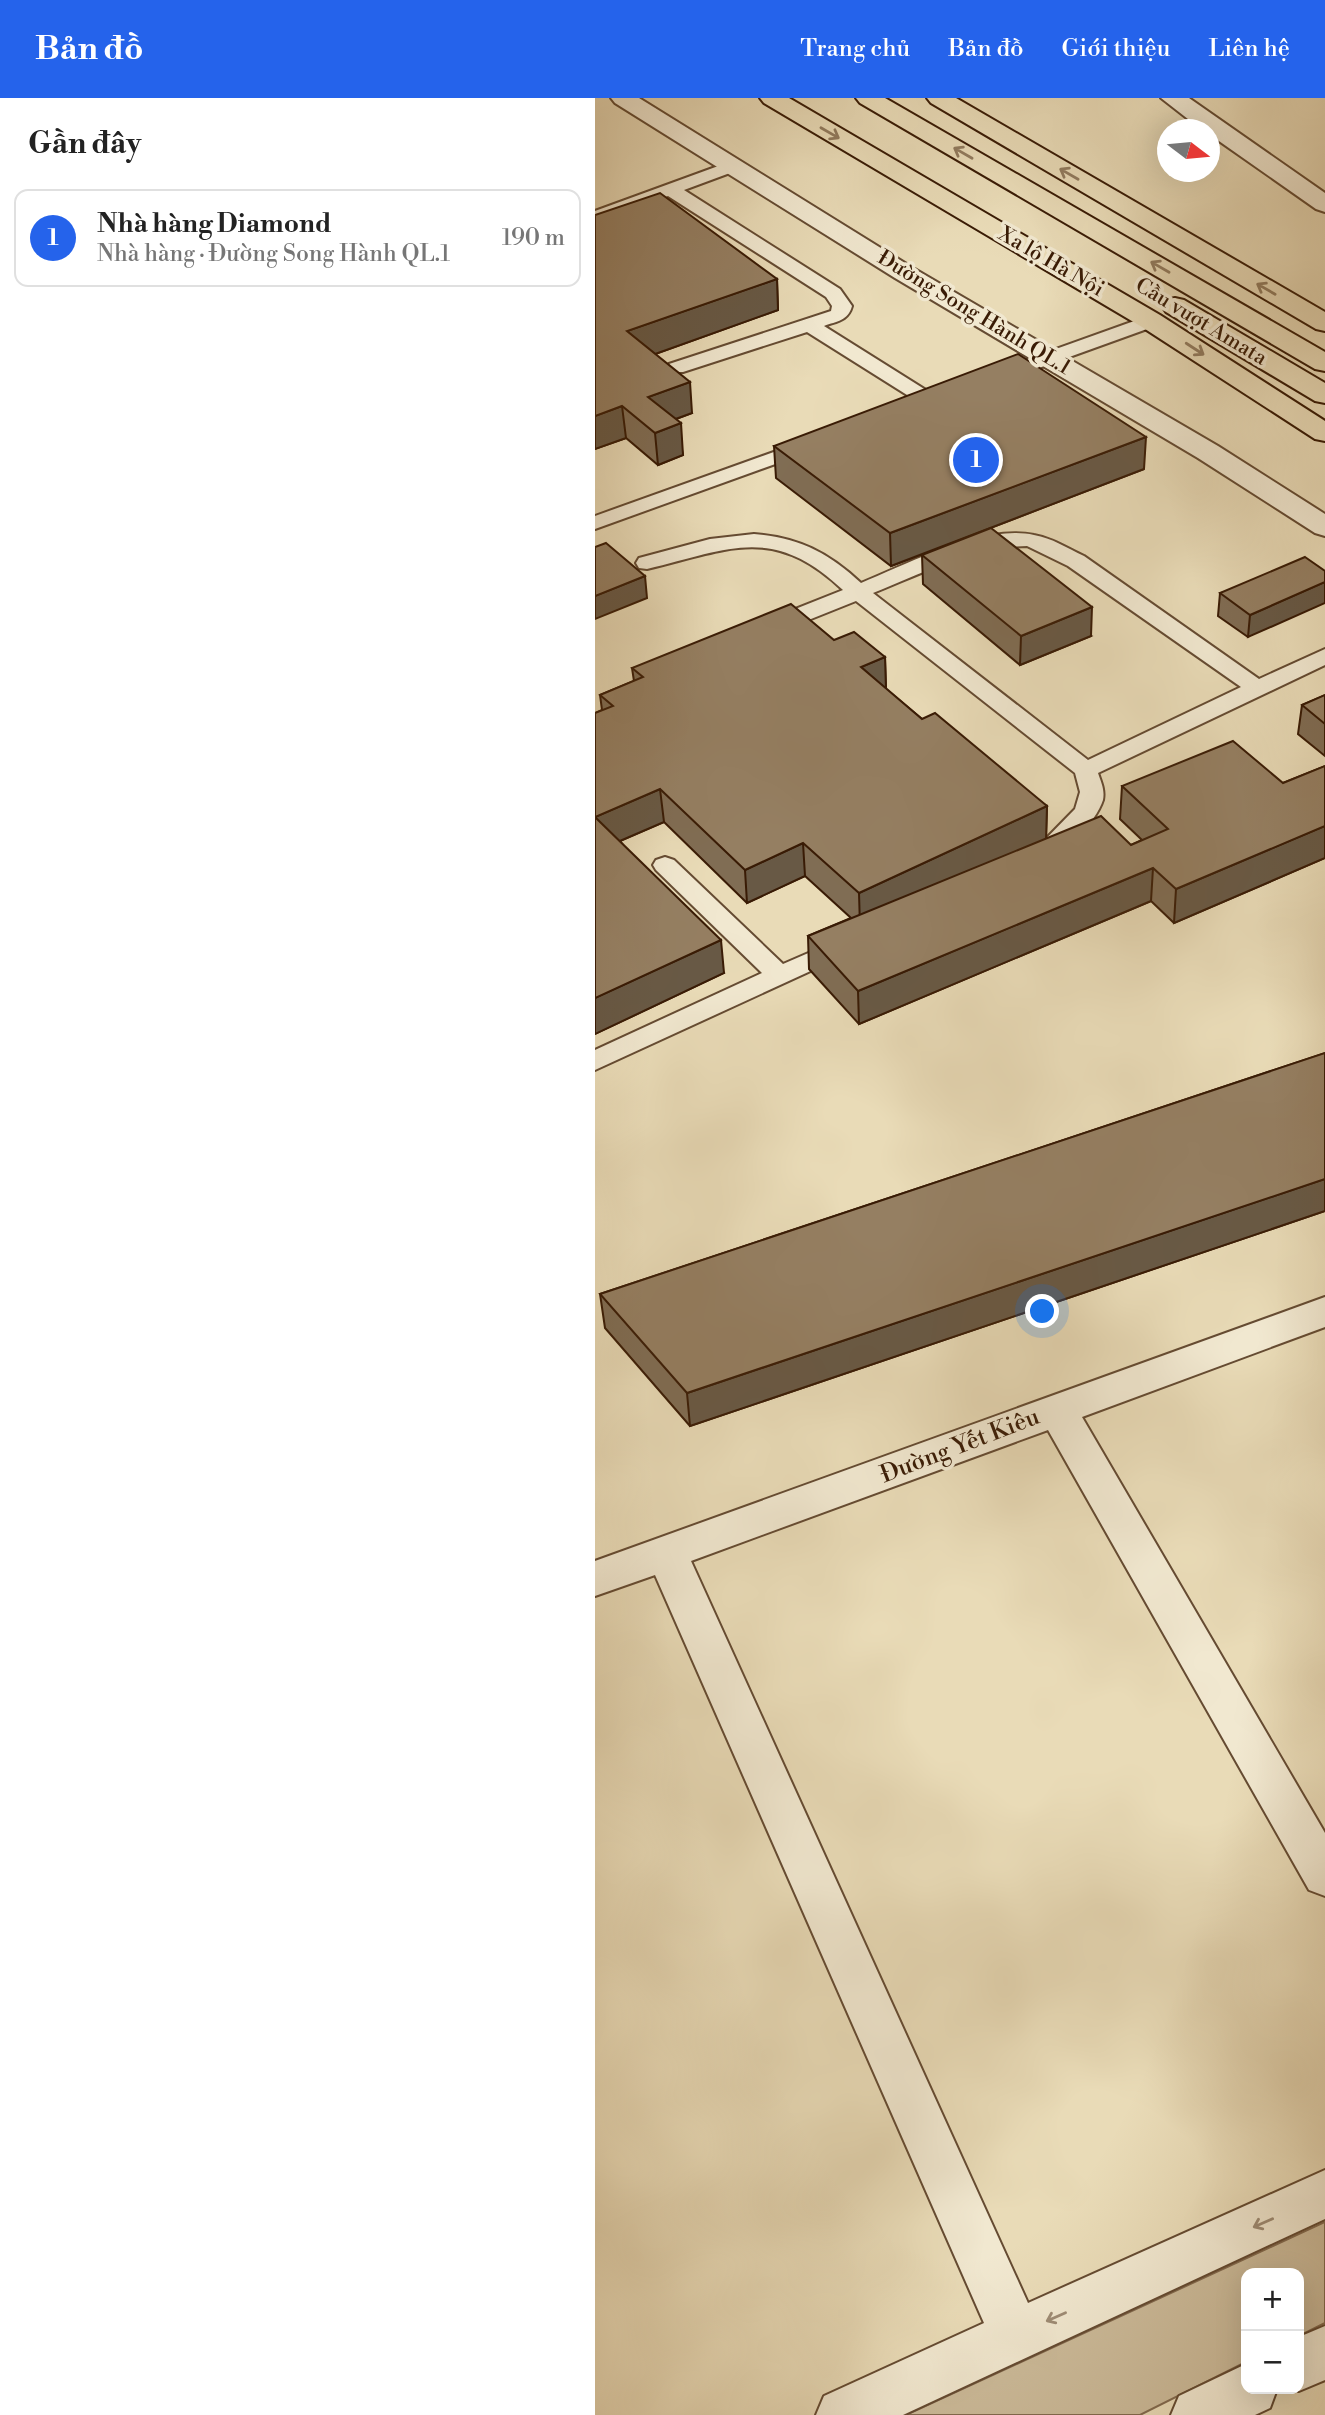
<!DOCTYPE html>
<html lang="vi">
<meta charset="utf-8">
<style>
:root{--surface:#fff;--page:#f2f2f2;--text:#222;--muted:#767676;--line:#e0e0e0;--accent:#2563eb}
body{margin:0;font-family:"Libre Bodoni",serif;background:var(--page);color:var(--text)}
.controls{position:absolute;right:21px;bottom:21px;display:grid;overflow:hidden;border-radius:14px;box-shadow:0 7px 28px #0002}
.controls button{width:63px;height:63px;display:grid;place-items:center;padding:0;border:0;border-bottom:2px solid var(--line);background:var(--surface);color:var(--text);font:35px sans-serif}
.compass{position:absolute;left:562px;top:21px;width:63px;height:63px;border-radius:50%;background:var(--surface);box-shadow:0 7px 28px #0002;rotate:106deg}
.you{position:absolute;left:448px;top:1214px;width:24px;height:24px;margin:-18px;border:5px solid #fff;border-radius:50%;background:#1a73e8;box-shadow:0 0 0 10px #1a73e833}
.badge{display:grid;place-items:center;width:46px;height:46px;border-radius:50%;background:var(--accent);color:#fff;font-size:23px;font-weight:700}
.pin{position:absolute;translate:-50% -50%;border:4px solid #fff;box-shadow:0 2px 7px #0006}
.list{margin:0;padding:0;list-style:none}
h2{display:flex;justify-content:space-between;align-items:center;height:91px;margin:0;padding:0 28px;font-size:30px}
h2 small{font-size:23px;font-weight:400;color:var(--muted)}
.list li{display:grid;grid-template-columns:46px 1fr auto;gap:21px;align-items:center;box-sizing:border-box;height:98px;margin:0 14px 14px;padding:0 14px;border:2px solid var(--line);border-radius:14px}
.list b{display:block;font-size:26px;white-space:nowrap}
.list p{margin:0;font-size:23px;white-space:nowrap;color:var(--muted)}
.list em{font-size:23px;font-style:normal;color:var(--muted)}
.map{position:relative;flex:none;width:730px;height:2317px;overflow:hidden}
header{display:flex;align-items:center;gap:42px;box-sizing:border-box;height:98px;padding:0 35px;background:var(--accent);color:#fff}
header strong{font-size:33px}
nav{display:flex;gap:38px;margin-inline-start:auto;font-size:24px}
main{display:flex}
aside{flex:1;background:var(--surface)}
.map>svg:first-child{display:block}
</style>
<header>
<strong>Bản đồ</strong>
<nav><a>Trang chủ</a><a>Bản đồ</a><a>Giới thiệu</a><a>Liên hệ</a></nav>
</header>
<main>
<aside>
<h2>Gần đây<small></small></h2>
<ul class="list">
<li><span class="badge">1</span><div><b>Nhà hàng Diamond</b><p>Nhà hàng · Đường Song Hành QL.1</p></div><em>190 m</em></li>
</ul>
</aside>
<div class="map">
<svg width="730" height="2317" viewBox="0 0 730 2317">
<rect width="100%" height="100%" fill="#e9dbb7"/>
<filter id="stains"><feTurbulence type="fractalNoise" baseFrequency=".00286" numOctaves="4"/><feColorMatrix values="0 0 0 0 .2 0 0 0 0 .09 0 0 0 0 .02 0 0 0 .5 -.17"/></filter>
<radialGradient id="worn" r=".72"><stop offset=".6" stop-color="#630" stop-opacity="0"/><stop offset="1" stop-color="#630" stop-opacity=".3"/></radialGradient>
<path fill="#cbba99" stroke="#826a4f" stroke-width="2" d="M 730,2124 L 730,2225 L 704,2238 L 704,2175 L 651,2175 L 651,2264 L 545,2317 L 311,2317 Z"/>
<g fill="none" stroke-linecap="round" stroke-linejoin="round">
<g stroke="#654b32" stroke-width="4">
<g id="lane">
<path d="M 137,63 L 143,64 L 146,68 L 143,72 L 89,92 L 245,191 L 257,208 C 253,223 242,223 229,228 L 342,299 L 345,303 L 342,307 L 328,307 L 212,234 L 88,274 L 74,274 L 71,270 L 74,266 L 236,213 L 237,208 L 231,199 L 73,98 L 0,124 L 0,113 Z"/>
<path d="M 556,217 L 563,219 L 566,223 L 563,227 L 408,283 L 394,283 L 391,279 L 394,275 Z"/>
<path d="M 215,341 L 222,343 L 225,347 L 222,351 L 0,431 L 0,418 Z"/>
<path d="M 159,436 C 203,439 234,455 266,485 C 313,466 387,426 439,437 C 457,440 472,450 489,458 L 664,581 L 730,551 L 730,567 L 503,675 C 506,684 510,692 508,702 C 501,724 463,769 438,762 L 435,757 L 480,711 L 485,694 L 480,675 L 261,503 L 181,535 L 165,535 L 162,530 L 165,525 L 248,492 C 178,426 135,451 52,471 L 44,470 L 41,465 L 44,460 L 115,441 ZM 432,448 L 473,468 L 646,589 L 493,662 L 278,495 C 328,475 377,449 432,448 Z"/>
<path d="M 70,759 L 79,762 L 188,866 L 248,840 L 257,842 L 261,848 L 257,854 L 0,972 L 0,952 L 167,875 L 61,772 L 58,767 L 61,762 Z"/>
</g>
</g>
<g stroke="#654b32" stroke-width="4">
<g id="street">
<path d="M 16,0 L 44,0 L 318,170 L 623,348 L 730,416 L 730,438 L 720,435 L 603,360 L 300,180 L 20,5 Z"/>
<path d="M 566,0 L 594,0 L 730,95 L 730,114 L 721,111 L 614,36 L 614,32 L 607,32 Z"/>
<path d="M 730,1199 L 730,1229 L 487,1319 L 730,1735 L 730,1798 L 714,1792 L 453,1332 L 96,1463 L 433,2205 L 730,2072 L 730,2121 L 308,2317 L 221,2317 L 229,2298 L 389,2225 L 60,1477 L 0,1498 L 0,1463 Z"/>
<path d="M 730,2228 L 730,2282 L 704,2293 L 698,2291 L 704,2291 L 704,2239 Z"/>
<path d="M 651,2266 L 651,2291 L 682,2291 L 675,2310 L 660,2317 L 576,2317 L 584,2298 Z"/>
</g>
</g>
<g stroke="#391b05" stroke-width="4">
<g id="highway">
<path d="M 165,0 L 194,0 L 565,217 L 730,323 L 730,343 L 720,341 L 547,229 L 169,5 Z"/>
<path d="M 261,0 L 290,0 L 730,254 L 730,273 L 720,271 L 265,5 Z"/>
<path d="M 332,0 L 361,0 L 730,214 L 730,233 L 721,231 L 336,5 Z"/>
<path d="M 580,200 L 589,202 L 730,285 L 730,305 L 720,303 L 571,214 L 567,208 L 571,202 Z"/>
</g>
</g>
<use href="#lane" fill="#f1e8d0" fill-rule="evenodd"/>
<use href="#street" fill="#f1e8d0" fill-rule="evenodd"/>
<use href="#highway" fill="#e9dbb7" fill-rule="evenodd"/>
</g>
<g fill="#806d54" stroke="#391b05" stroke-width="2">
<path d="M 0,117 L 182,181 L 183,212 L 60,256 L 97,315 L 81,321 L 88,357 L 63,367 L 31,340 L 0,351 Z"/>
<path d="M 179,348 L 549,371 L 296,468 L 181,380 Z"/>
<path d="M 327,457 L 496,538 L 425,567 L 328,486 Z"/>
<path d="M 730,473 L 653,539 L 623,518 L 625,495 Z"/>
<path d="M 239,542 L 290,559 L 291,591 L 327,621 L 452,708 L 451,741 L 536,747 L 547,742 L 525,721 L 527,688 L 688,685 L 730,668 L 730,760 L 579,825 L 556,803 L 264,926 L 214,871 L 213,838 L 256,820 L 210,778 L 152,805 L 69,724 L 25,743 L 129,875 L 0,936 L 0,615 L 7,612 L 5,597 L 39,583 L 37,570 Z"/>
<path d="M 730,597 L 730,658 L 703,636 L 707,607 Z"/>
<path d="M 730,955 L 730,1113 L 95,1328 L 10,1230 L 5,1196 Z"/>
</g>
<g fill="#685945" stroke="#391b05" stroke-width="2">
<path d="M 182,181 L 183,212 L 35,265 L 32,233 Z"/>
<path d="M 95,284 L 97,315 L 56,330 L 53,299 Z"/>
<path d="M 27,308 L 31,340 L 0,351 L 0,318 Z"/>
<path d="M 86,325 L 88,357 L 63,367 L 60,335 Z"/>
<path d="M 551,339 L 549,371 L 296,468 L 295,435 Z"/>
<path d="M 50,478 L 52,500 L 0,521 L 0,498 Z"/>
<path d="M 730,484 L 730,505 L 653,539 L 655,517 Z"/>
<path d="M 497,509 L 496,538 L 425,567 L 426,538 Z"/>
<path d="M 290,559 L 291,592 L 266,569 Z"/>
<path d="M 65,691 L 69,724 L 4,752 L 0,719 Z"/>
<path d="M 452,708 L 451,742 L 265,829 L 264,795 Z"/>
<path d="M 730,728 L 730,760 L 579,825 L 581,791 Z"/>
<path d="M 208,745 L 210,778 L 152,805 L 150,772 Z"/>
<path d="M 558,770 L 556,803 L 264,926 L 263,893 Z"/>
<path d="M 126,842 L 129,875 L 0,936 L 0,900 Z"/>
<path d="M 730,1081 L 730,1113 L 95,1328 L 92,1295 Z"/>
</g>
<g fill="#957f62" stroke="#391b05" stroke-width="2">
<path d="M 65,95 L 182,181 L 32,233 L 95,284 L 53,299 L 86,325 L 60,335 L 27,308 L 0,318 L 0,117 Z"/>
<path d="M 423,256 L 551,339 L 295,435 L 179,348 Z"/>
<path d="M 396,430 L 497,509 L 426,538 L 327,457 Z"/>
<path d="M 11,445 L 50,478 L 0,498 L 0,449 Z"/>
<path d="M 710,459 L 730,473 L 730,484 L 655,517 L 625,495 Z"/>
<path d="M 196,506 L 239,542 L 259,534 L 290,559 L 266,569 L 327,621 L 340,615 L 452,708 L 264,795 L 208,745 L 150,772 L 65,691 L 0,719 L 126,842 L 0,900 L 0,615 L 18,608 L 5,597 L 48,579 L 37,570 Z"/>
<path d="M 730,597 L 730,626 L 707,607 Z"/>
<path d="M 638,643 L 688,685 L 730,668 L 730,728 L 581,791 L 558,770 L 263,893 L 213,838 L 506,718 L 536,747 L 573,731 L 527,688 Z"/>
<path d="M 730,955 L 730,1081 L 92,1295 L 5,1196 Z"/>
</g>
<defs><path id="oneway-shaft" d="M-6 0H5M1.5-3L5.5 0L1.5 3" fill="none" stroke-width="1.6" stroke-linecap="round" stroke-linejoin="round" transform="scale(1.75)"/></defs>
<g stroke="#917b5e">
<use href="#oneway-shaft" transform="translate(235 35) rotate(30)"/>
<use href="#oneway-shaft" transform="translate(368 55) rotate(-150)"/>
<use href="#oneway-shaft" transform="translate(474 76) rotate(-150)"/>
<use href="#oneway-shaft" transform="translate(565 169) rotate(-150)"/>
<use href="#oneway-shaft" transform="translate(671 191) rotate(-150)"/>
<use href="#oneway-shaft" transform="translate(600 251) rotate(33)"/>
</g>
<g stroke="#9e8c75">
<use href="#oneway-shaft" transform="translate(668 2125) rotate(156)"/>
<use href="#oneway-shaft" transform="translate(461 2219) rotate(156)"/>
</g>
<g text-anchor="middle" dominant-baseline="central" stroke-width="7" stroke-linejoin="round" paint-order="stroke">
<g font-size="21" fill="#391b05" stroke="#f1e8d0">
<text transform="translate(456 164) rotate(30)">Xa lộ Hà Nội</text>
<text transform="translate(379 215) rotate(31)">Đường Song Hành QL.1</text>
<text transform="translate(606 224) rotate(31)">Cầu vượt Amata</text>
</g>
<g font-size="24" fill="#391b05" stroke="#f1e8d0">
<text transform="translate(365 1348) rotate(-21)">Đường Yết Kiêu</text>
</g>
</g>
<rect width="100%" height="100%" filter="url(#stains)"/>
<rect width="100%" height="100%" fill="url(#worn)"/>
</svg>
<div class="controls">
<button>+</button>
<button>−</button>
</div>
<svg class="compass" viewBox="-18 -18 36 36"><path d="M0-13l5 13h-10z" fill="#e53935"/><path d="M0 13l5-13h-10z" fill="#767676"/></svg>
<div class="you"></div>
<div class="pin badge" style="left:381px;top:362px">1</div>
</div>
</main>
